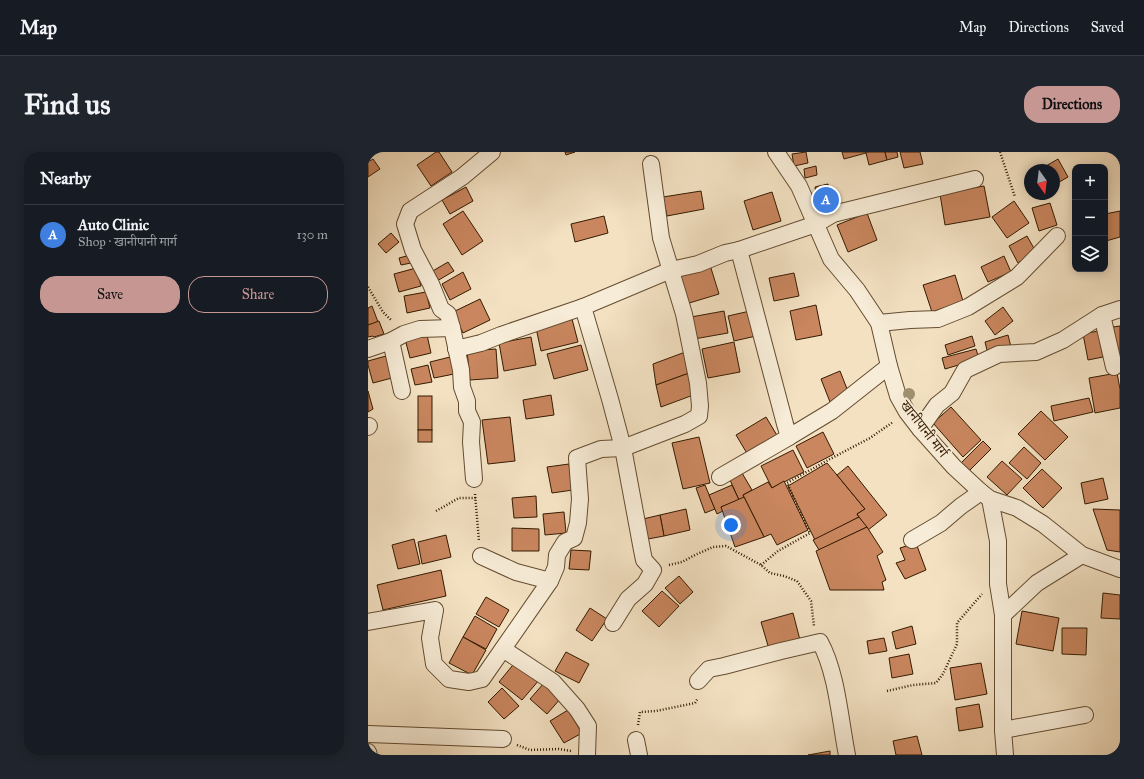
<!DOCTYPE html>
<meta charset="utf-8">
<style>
:root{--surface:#171b24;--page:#20242c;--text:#f1f3f6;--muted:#9ea1a6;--line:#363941;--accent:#c59692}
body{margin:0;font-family:"IM FELL Great Primer","Noto Serif Devanagari",serif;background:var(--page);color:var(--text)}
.controls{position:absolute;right:12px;top:12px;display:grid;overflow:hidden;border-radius:8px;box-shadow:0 2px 10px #0003}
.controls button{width:36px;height:36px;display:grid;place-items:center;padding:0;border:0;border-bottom:1px solid var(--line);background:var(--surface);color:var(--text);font:20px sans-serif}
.compass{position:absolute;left:656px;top:12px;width:36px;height:36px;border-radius:50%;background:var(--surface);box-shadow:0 2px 10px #0003;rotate:166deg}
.you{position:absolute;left:363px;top:373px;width:14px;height:14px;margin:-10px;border:3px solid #fff;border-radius:50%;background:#1a73e8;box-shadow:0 0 0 6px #1a73e833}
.badge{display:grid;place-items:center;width:26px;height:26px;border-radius:50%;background:var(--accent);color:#fff;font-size:13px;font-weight:700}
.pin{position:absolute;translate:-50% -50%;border:2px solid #fff;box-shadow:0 1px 4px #0006}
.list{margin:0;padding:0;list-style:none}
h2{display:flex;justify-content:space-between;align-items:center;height:52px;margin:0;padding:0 16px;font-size:17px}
h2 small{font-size:13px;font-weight:400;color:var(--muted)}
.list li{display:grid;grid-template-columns:26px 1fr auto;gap:12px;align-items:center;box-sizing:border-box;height:60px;padding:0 16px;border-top:1px solid var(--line)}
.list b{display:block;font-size:15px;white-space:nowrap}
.list p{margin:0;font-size:13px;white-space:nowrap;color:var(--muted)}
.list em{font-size:13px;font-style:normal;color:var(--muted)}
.actions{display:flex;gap:8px;padding:12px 16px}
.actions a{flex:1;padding:9px 0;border:1px solid var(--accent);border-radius:16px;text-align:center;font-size:14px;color:var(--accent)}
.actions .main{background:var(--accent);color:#111}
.icon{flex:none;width:22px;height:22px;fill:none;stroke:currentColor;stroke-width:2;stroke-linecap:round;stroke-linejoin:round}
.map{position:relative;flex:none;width:752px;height:603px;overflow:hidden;border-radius:16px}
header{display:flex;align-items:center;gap:24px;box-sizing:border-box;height:56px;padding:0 20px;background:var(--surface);border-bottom:1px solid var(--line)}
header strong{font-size:19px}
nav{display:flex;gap:22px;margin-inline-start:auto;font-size:14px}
.intro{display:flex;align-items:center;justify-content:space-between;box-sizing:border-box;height:96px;padding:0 24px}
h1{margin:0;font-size:28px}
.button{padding:10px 18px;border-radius:16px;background:var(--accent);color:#111;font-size:14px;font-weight:700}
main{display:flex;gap:24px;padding:0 24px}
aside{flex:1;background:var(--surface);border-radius:16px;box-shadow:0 2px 10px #0003}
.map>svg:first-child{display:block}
</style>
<header>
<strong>Map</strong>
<nav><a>Map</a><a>Directions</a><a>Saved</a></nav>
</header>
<div class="intro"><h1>Find us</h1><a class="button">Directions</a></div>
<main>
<aside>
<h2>Nearby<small></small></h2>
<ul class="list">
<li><span class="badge" style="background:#3f7fe0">A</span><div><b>Auto Clinic</b><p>Shop · खानीपानी मार्ग</p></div><em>130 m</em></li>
</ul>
<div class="actions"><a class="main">Save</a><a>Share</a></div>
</aside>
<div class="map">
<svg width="752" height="603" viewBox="0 0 752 603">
<rect width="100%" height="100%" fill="#f3e1c2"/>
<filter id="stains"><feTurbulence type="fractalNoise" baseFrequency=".005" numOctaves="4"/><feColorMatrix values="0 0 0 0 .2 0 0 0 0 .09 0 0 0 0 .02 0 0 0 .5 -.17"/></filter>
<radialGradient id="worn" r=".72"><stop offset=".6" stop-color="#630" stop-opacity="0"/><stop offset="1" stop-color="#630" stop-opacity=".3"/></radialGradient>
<g fill="#c9865f" stroke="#341b00">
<path d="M 68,0 L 71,0 L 84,20 L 63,34 L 49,13 Z"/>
<path d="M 197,0 L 207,0 L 198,3 Z"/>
<path d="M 438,0 L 440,11 L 426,14 L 424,2 Z"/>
<path d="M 474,0 L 498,0 L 498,1 L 476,7 Z"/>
<path d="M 500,0 L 517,0 L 519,8 L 501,13 L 498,1 Z"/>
<path d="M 517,0 L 529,0 L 530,5 L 519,8 Z"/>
<path d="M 532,0 L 552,0 L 555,12 L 536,16 Z"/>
<path d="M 5,7 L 12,17 L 0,25 L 0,10 Z"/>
<path d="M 690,7 L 700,25 L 686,33 L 686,18 L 671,18 Z"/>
<path d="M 448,14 L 449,23 L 437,26 L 436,17 Z"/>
<path d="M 460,32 L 464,49 L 450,52 L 447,35 Z"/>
<path d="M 616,34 L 622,65 L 577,73 L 572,42 Z"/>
<path d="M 98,35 L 105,49 L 82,62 L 74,48 Z"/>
<path d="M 333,39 L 336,57 L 299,64 L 295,45 Z"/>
<path d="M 404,40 L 413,69 L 385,78 L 376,49 Z"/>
<path d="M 646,49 L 661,71 L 639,86 L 624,65 Z"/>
<path d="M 682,51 L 689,73 L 671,79 L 664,56 Z"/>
<path d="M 95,59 L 115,89 L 94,103 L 75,72 Z"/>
<path d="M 752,59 L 752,85 L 738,89 L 737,83 L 737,62 Z"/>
<path d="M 499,61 L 509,88 L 480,100 L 469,73 Z"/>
<path d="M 236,64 L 240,81 L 207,90 L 203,72 Z"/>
<path d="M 23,81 L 31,90 L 18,101 L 10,92 Z"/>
<path d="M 659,84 L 668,100 L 650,111 L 641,94 Z"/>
<path d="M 46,102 L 48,110 L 33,113 L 31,106 Z"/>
<path d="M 636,104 L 643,120 L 620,130 L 613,115 Z"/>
<path d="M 80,110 L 86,119 L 69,129 L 63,120 Z"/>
<path d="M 342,113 L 351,142 L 318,152 L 310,123 Z"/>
<path d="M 48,116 L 53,134 L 31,140 L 26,122 Z"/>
<path d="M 95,120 L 103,137 L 82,148 L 74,132 Z"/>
<path d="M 426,121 L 431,144 L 406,149 L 401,126 Z"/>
<path d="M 587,123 L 595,149 L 564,160 L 555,133 Z"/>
<path d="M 58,140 L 62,156 L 39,161 L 36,144 Z"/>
<path d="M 112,147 L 122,168 L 95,181 L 85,160 Z"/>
<path d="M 448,153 L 454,183 L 428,188 L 422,159 Z"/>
<path d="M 4,154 L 10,170 L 0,173 L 0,156 Z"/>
<path d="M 635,155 L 645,169 L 627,183 L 617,169 Z"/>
<path d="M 356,159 L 360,181 L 326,187 L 323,165 Z"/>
<path d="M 382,159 L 388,184 L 366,189 L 360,164 Z"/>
<path d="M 204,167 L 210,190 L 173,199 L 168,176 Z"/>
<path d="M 11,169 L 16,182 L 6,185 L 5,184 L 0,185 L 0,173 Z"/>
<path d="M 752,174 L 752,203 L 750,203 L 745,175 Z"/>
<path d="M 730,179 L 735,205 L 720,208 L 715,182 Z"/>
<path d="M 59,183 L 63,201 L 42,206 L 37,187 Z"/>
<path d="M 640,183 L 643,195 L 620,202 L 617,190 Z"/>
<path d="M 604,184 L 607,194 L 580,203 L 577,193 Z"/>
<path d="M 163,185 L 168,213 L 136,219 L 131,191 Z"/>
<path d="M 366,190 L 372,220 L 340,226 L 334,197 Z"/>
<path d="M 213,193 L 220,218 L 186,227 L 179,202 Z"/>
<path d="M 128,197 L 130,226 L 102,228 L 99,199 Z"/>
<path d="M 608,197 L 611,207 L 577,217 L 574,206 Z"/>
<path d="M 320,199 L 324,220 L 288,233 L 285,212 Z"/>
<path d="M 18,204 L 24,226 L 5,231 L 0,213 L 0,209 Z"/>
<path d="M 82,205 L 86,222 L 66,226 L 62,210 Z"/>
<path d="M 60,213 L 64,230 L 47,233 L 43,217 Z"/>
<path d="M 472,219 L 481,242 L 462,250 L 453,227 Z"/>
<path d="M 324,220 L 328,242 L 293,255 L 288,233 Z"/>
<path d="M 749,221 L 752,237 L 752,256 L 727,261 L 721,226 Z"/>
<path d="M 0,239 L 5,257 L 0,260 Z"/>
<path d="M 183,243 L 186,263 L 158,267 L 155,248 Z"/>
<rect x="50" y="244" width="14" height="34"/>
<path d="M 721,246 L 725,260 L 686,269 L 683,254 Z"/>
<path d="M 583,255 L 613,288 L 595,305 L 565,271 Z"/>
<path d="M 673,259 L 700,285 L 677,308 L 650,282 Z"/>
<path d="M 142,265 L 147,309 L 120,312 L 114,268 Z"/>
<path d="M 398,265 L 410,285 L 380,303 L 368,283 Z"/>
<rect x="50" y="278" width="14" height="12"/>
<path d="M 455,280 L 466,302 L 439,316 L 428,294 Z"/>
<path d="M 331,285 L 342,331 L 315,337 L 304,291 Z"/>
<path d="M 615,289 L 623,297 L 601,319 L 593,311 Z"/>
<path d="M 656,295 L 673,311 L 659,327 L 641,311 Z"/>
<path d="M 425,298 L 436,320 L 404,336 L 393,314 Z"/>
<path d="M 634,309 L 654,327 L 639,343 L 619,325 Z"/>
<path d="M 459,311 L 497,357 L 489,362 L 491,365 L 447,388 L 420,334 Z"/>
<path d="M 201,312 L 205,338 L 184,341 L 179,315 Z"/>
<path d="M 480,314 L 519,363 L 500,378 L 489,362 L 497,357 L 469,323 Z"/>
<path d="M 674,317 L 694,336 L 675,356 L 655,336 Z"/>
<path d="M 374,321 L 384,338 L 375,343 L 376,345 L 371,348 L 362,328 Z"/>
<path d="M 735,326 L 740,347 L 717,352 L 713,331 Z"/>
<path d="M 416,329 L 440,378 L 409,393 L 403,382 L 396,385 L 375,343 L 400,330 L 404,336 Z"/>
<path d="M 337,333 L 347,357 L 337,361 L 328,336 Z"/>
<path d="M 364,333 L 371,348 L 353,355 L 355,359 L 349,362 L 341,343 Z"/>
<path d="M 168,344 L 169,365 L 146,366 L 144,346 Z"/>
<path d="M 376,345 L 396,385 L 367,395 L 353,355 Z"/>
<path d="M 318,357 L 322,378 L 296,384 L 292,363 Z"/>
<path d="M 725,357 L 752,358 L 752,400 L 739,398 Z"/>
<path d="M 196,360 L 198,381 L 177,383 L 175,362 Z"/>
<path d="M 292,363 L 296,384 L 280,387 L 275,367 Z"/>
<path d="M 491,365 L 499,375 L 451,398 L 445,388 Z"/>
<path d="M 499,375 L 515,400 L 509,404 L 518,428 L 514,430 L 516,438 L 462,438 L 448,399 Z"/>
<path d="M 144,376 L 171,377 L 171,399 L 144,399 Z"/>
<path d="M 78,383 L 83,405 L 54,412 L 50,390 Z"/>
<path d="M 46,387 L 52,412 L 30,417 L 24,393 Z"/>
<path d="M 548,391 L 558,418 L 537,427 L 528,411 L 537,408 L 532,396 Z"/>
<path d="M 203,398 L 223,399 L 221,418 L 201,417 Z"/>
<path d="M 73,418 L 78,444 L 15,458 L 9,433 Z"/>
<path d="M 311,424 L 325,440 L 312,452 L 297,436 Z"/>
<path d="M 294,439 L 311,454 L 291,475 L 274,459 Z"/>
<path d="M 735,441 L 752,443 L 752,467 L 733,466 Z"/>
<path d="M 118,445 L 141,458 L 131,475 L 108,462 Z"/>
<path d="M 222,456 L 239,467 L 224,489 L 208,478 Z"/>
<path d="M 654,459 L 691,466 L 685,499 L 648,492 Z"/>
<path d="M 425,461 L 432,488 L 401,497 L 393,470 Z"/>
<path d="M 107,464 L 129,477 L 118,497 L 95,485 Z"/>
<path d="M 544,474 L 548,492 L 528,497 L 524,480 Z"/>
<path d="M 694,476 L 719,476 L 718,503 L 694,502 Z"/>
<path d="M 95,485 L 118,498 L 104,523 L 81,511 Z"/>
<path d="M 516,486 L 519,499 L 501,502 L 499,489 Z"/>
<path d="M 198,500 L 221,512 L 211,531 L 187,519 Z"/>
<path d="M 541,502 L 545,522 L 524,526 L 521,506 Z"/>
<path d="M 149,508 L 172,527 L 154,548 L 131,530 Z"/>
<path d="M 613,511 L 619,542 L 587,548 L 582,516 Z"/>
<path d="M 176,531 L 193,546 L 179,562 L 162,547 Z"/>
<path d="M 134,536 L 151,554 L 136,567 L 120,550 Z"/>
<path d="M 611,552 L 615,575 L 591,579 L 588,556 Z"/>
<path d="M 200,558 L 214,581 L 196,591 L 182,569 Z"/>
<path d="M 549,584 L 554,603 L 528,603 L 525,589 Z"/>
<path d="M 462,599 L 462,603 L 440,603 Z"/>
</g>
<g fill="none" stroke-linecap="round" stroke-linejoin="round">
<g stroke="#644c30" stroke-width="18">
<g id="street">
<path d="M 408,0 L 431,34 L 463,107 L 489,138 L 511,171 L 521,214 L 530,244 L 539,260 L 552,277 L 586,315 L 613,340 L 622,347 L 649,356 L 675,372 L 714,403 L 752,417"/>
<path d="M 371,98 L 417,272 L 421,285 L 464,259 L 521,214"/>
<path d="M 215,155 L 242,247 L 255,296 L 274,398 L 276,408 L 285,418 L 277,432 L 260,447 L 245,471"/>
<path d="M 734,163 L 746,215"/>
<path d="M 511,171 L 542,168 L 570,167 L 600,155 L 649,125 L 689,84"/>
<path d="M 23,189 L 34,239"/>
<path d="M 0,197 L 23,189 L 36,182 L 52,177 L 84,176"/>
<path d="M 88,197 L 113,191 L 133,183 L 215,155 L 303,118 L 330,112 L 357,101 L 371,98 L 448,72 L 465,62 L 607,27"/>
<path d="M 0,275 L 1,274"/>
<path d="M 552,277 L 569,253 L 584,241 L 597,218 L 631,202 L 668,200 L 695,188 L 734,163 L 752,157"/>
<path d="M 352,325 L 421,285"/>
<path d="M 106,327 L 103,290 L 104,270 L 99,259 L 99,249 L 94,235 L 93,218 L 84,176 L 80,162 L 73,157 L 63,132 L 45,98 L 37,72 L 42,59 L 94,25 L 124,0"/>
<path d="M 622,347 L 630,389 L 630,432 L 635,463 L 635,578 L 637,603"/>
<path d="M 544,388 L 573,371 L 593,354 L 613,340"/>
<path d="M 113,404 L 148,420 L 182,429"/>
<path d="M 635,463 L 669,431 L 714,403"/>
<path d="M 0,470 L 67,458 L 62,486 L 66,512 L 81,527 L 101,530 L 114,527 L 182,429 L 188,415 L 189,403 L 197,390 L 206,386 L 210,371 L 212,347 L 209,306 L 233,297 L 255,296 L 317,272 L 331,264 L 332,254 L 330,231 L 316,162 L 293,86 L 283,12"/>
<path d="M 135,497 L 185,530 L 209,557 L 220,574 L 219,603"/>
<path d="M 330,529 L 341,517 L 356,514 L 413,499 L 452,490 C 469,521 472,568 479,603"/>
<path d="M 635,578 L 717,563"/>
<path d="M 0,582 L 135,587"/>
<path d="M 268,588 L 271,603"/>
<path d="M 0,600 L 1,603"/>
</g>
</g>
<g stroke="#341b00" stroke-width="2.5" stroke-dasharray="1 2" stroke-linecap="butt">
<path d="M 632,0 L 647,45"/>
<path d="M 0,135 L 15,160 L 24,169"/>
<path d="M 107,342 L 111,389"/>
<path d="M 68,359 L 91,346 L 108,346"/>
<path d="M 301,413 L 314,410 L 327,403 L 345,395 L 358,394 L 393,413 L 402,421 L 416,424 L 429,429 L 443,449 L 446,474"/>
<path d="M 393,413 L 410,399 L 442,381 L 419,331 L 462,307 L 502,286 L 525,270"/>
<path d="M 519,539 L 545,533 L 568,531 L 575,522 L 589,492 L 589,471 L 614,442"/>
<path d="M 270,573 L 272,560 L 288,559 L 327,551 L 330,546"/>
<path d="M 149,593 L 162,598 L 191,597 L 203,599"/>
</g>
<use href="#street" stroke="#f7ecd7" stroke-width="16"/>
</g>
<circle fill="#9f9070" cx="541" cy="242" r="6"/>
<g text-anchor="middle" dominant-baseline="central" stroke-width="4" stroke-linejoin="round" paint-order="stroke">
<g font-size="14" fill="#341b00" stroke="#f7ecd7">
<text transform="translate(556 277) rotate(52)">खानीपानी मार्ग</text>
</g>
</g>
<rect width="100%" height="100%" filter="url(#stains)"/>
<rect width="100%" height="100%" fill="url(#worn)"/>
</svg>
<div class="controls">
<button>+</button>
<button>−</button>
<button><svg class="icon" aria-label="layers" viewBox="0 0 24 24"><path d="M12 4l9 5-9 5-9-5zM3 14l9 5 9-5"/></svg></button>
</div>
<svg class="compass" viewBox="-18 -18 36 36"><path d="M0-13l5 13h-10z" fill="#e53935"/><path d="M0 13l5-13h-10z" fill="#9ea1a6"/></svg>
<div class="you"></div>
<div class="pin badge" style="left:458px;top:48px;background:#3f7fe0">A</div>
</div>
</main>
